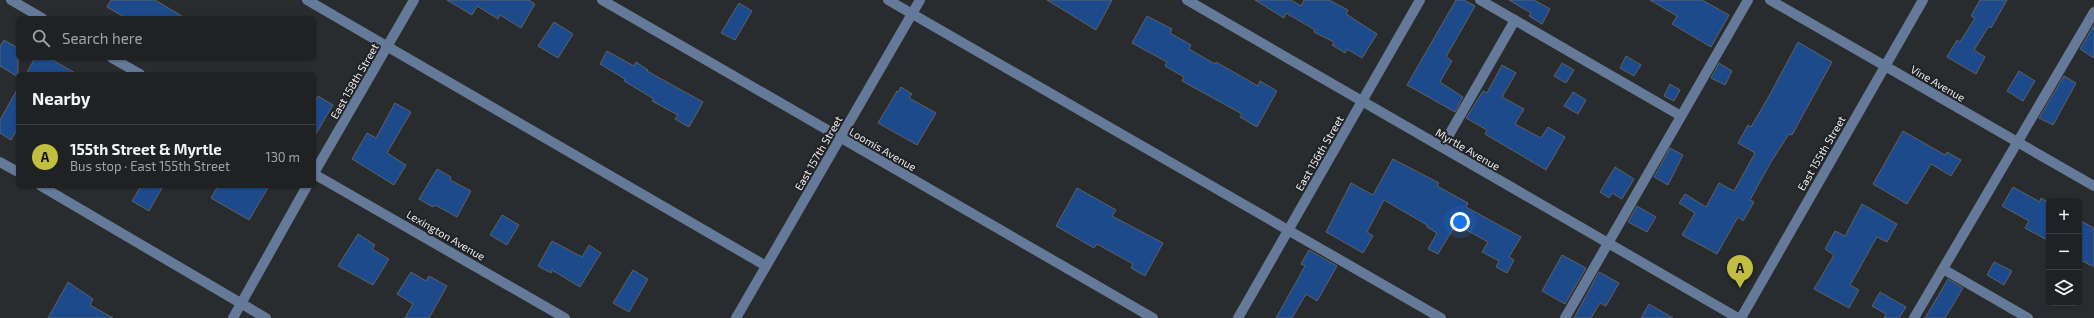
<!DOCTYPE html>
<meta charset="utf-8">
<style>
:root{--surface:#1f2123;--page:#27292b;--text:#f1f3f6;--muted:#a1a3a6;--line:#3c3e41;--accent:#c1be40}
body{margin:0;font-family:"Exo 2",sans-serif;background:var(--page);color:var(--text)}
.controls{position:absolute;right:12px;bottom:12px;display:grid;overflow:hidden;border-radius:6px;box-shadow:0 1px 3px #0004}
.controls button{width:36px;height:36px;display:grid;place-items:center;padding:0;border:0;border-bottom:1px solid var(--line);background:var(--surface);color:var(--text);font:20px sans-serif}
.you{position:absolute;left:1460px;top:222px;width:14px;height:14px;margin:-10px;border:3px solid #fff;border-radius:50%;background:#1a73e8;box-shadow:0 0 0 6px #1a73e833}
.badge{display:grid;place-items:center;width:26px;height:26px;border-radius:50%;background:var(--accent);color:#111;font-size:13px;font-weight:700}
.pin{position:absolute;translate:-50% -33px;filter:drop-shadow(0 1px 2px #0008)}
.pin::after{content:'';position:absolute;top:21px;width:14px;height:12px;background:inherit;clip-path:polygon(0 0,100% 0,50% 100%)}
.list{margin:0;padding:0;list-style:none}
h2{display:flex;justify-content:space-between;align-items:center;height:52px;margin:0;padding:0 16px;font-size:17px}
h2 small{font-size:13px;font-weight:400;color:var(--muted)}
.list li{display:grid;grid-template-columns:26px 1fr auto;gap:12px;align-items:center;box-sizing:border-box;height:64px;padding:0 16px;border-top:1px solid var(--line)}
.list b{display:block;font-size:15px;white-space:nowrap}
.list p{margin:0;font-size:13px;white-space:nowrap;color:var(--muted)}
.list em{font-size:13px;font-style:normal;color:var(--muted)}
.icon{flex:none;width:22px;height:22px;fill:none;stroke:currentColor;stroke-width:2;stroke-linecap:round;stroke-linejoin:round}
.map{position:relative;flex:none;width:2094px;height:318px;overflow:hidden}
.search{position:absolute;background:var(--surface);box-shadow:0 1px 3px #0004;left:16px;top:16px;width:300px;height:44px;display:flex;align-items:center;gap:10px;box-sizing:border-box;padding:0 14px;border-radius:6px;color:var(--muted);font-size:15px}
.panel{position:absolute;background:var(--surface);box-shadow:0 1px 3px #0004;left:16px;top:72px;width:300px;height:116px;border-radius:6px}
.map>svg:first-child{display:block}
</style>
<div class="map">
<svg width="2094" height="318" viewBox="0 0 2094 318">
<rect width="100%" height="100%" fill="#292c2f"/>
<g fill="#1d4a8a" stroke="#5e6164">
<path d="M 111,0 L 155,0 L 185,18 L 126,18 L 107,7 Z"/>
<path d="M 447,0 L 529,0 L 535,4 L 521,28 L 500,15 L 498,19 L 477,6 L 472,15 Z"/>
<path d="M 1047,0 L 1112,0 L 1096,30 Z"/>
<path d="M 1255,0 L 1291,0 L 1301,6 L 1304,0 L 1329,0 L 1348,10 L 1346,14 L 1377,34 L 1362,58 L 1347,49 L 1345,53 L 1332,45 L 1334,42 L 1314,32 L 1315,30 L 1286,13 L 1284,18 Z"/>
<path d="M 1456,0 L 1464,0 L 1475,6 L 1446,57 L 1452,61 L 1440,82 L 1463,97 L 1455,112 L 1407,85 Z"/>
<path d="M 1509,0 L 1534,0 L 1550,9 L 1542,24 L 1529,16 L 1531,13 Z"/>
<path d="M 1650,0 L 1702,0 L 1729,15 L 1711,47 L 1672,24 L 1677,16 Z"/>
<path d="M 1980,0 L 2007,0 L 1991,28 L 1989,26 L 1974,50 L 1985,57 L 1976,74 L 1947,57 L 1957,40 L 1960,42 L 1975,18 L 1971,16 Z"/>
<path d="M 739,3 L 752,11 L 735,40 L 721,33 Z"/>
<path d="M 1147,16 L 1172,29 L 1170,33 L 1191,45 L 1189,49 L 1215,64 L 1216,62 L 1258,86 L 1260,81 L 1277,91 L 1257,127 L 1240,117 L 1242,114 L 1182,81 L 1184,77 L 1165,66 L 1167,62 L 1132,43 Z"/>
<path d="M 554,22 L 573,34 L 558,58 L 538,46 Z"/>
<path d="M 2094,25 L 2094,58 L 2080,49 Z"/>
<path d="M 4,40 L 18,48 L 18,77 L 0,66 L 0,46 Z"/>
<path d="M 1798,42 L 1832,62 L 1792,135 L 1789,134 L 1771,162 L 1750,200 L 1754,202 L 1743,221 L 1738,217 L 1717,254 L 1682,235 L 1695,213 L 1679,203 L 1685,194 L 1706,207 L 1719,183 L 1734,191 L 1755,153 L 1738,143 L 1748,125 L 1751,127 L 1768,98 Z"/>
<path d="M 607,51 L 634,66 L 636,62 L 648,70 L 647,71 L 703,102 L 689,127 L 675,119 L 678,115 L 652,101 L 654,99 L 624,81 L 625,79 L 600,64 Z"/>
<path d="M 1626,56 L 1641,65 L 1634,76 L 1620,68 Z"/>
<path d="M 35,58 L 49,58 L 77,74 L 26,74 Z"/>
<path d="M 1562,63 L 1574,70 L 1566,83 L 1554,76 Z"/>
<path d="M 1719,63 L 1732,71 L 1725,85 L 1711,78 Z"/>
<path d="M 1502,65 L 1516,73 L 1502,97 L 1524,109 L 1515,124 L 1541,138 L 1548,127 L 1565,137 L 1546,170 L 1485,134 L 1487,130 L 1466,118 L 1483,91 L 1487,93 Z"/>
<path d="M 2019,71 L 2035,81 L 2023,101 L 2007,91 Z"/>
<path d="M 2064,76 L 2076,83 L 2053,125 L 2039,118 Z"/>
<path d="M 1670,84 L 1680,90 L 1674,101 L 1664,96 Z"/>
<path d="M 901,87 L 912,94 L 909,98 L 936,113 L 917,145 L 878,123 L 897,91 L 898,92 Z"/>
<path d="M 18,88 L 18,128 L 11,140 L 0,133 L 0,120 Z"/>
<path d="M 1573,92 L 1586,100 L 1578,114 L 1564,106 Z"/>
<path d="M 318,96 L 333,105 L 314,137 L 314,103 Z"/>
<path d="M 395,103 L 411,112 L 387,153 L 406,165 L 394,185 L 352,159 L 367,133 L 376,138 Z"/>
<path d="M 1903,131 L 1945,155 L 1947,152 L 1961,160 L 1951,176 L 1931,164 L 1907,204 L 1873,184 Z"/>
<path d="M 1670,148 L 1683,155 L 1668,185 L 1654,177 Z"/>
<path d="M 1393,159 L 1439,183 L 1437,186 L 1468,203 L 1466,207 L 1521,237 L 1509,257 L 1514,260 L 1507,273 L 1496,267 L 1499,261 L 1482,252 L 1488,242 L 1456,224 L 1438,254 L 1428,249 L 1437,233 L 1427,227 L 1427,225 L 1384,200 L 1367,232 L 1373,236 L 1363,253 L 1326,232 L 1351,183 L 1373,195 Z"/>
<path d="M 1615,167 L 1634,179 L 1622,199 L 1612,193 L 1609,198 L 1600,192 Z"/>
<path d="M 437,169 L 451,177 L 450,180 L 471,191 L 457,217 L 435,205 L 433,207 L 419,199 Z"/>
<path d="M 141,186 L 163,186 L 149,211 L 132,201 Z"/>
<path d="M 218,186 L 269,186 L 249,220 L 211,198 Z"/>
<path d="M 2013,187 L 2040,202 L 2041,198 L 2049,203 L 2049,241 L 2025,228 L 2029,221 L 2002,206 Z"/>
<path d="M 1077,188 L 1116,210 L 1112,216 L 1163,243 L 1145,276 L 1131,268 L 1133,264 L 1097,244 L 1094,248 L 1056,226 Z"/>
<path d="M 1862,204 L 1897,224 L 1887,242 L 1877,237 L 1850,285 L 1859,290 L 1849,308 L 1814,289 L 1834,255 L 1825,249 L 1835,231 L 1845,236 Z"/>
<path d="M 1637,206 L 1656,217 L 1647,232 L 1628,222 Z"/>
<path d="M 502,215 L 519,225 L 507,245 L 490,235 Z"/>
<path d="M 2079,220 L 2094,228 L 2094,267 L 2079,259 Z"/>
<path d="M 358,234 L 375,245 L 372,249 L 389,259 L 373,285 L 338,266 Z"/>
<path d="M 552,241 L 582,257 L 589,245 L 601,253 L 580,287 L 552,270 L 551,273 L 538,266 Z"/>
<path d="M 1309,250 L 1337,266 L 1317,301 L 1306,294 L 1292,318 L 1276,318 L 1305,266 L 1301,264 Z"/>
<path d="M 1562,255 L 1586,268 L 1565,304 L 1542,291 Z"/>
<path d="M 1994,262 L 2012,271 L 2004,285 L 1987,275 Z"/>
<path d="M 633,270 L 648,279 L 629,312 L 613,303 Z"/>
<path d="M 411,272 L 426,281 L 429,276 L 447,286 L 429,318 L 405,318 L 413,304 L 397,294 Z"/>
<path d="M 1599,272 L 1619,283 L 1606,306 L 1600,303 L 1591,318 L 1574,318 Z"/>
<path d="M 1948,279 L 1963,288 L 1945,318 L 1925,318 Z"/>
<path d="M 68,282 L 93,299 L 90,305 L 113,318 L 48,318 Z"/>
<path d="M 1880,292 L 1906,307 L 1899,318 L 1884,318 L 1886,314 L 1872,306 Z"/>
<path d="M 1649,304 L 1673,318 L 1641,318 Z"/>
</g>
<g fill="none" stroke-linecap="round" stroke-linejoin="round">
<g stroke="#657a98" stroke-width="10">
<path d="M 11,0 L 42,18"/>
<path d="M 307,0 L 766,266"/>
<path d="M 602,0 L 1153,318"/>
<path d="M 888,0 L 1441,318"/>
<path d="M 1187,0 L 1738,318"/>
<path d="M 1480,0 L 1681,116"/>
<path d="M 1770,0 L 2094,186"/>
<path d="M 112,58 L 140,74"/>
<path d="M 1442,147 L 1515,20"/>
<path d="M 0,162 L 18,172"/>
<path d="M 314,173 L 414,0"/>
<path d="M 314,174 L 565,318"/>
<path d="M 41,186 L 266,318"/>
<path d="M 1943,269 L 2028,318"/>
<path d="M 233,318 L 307,186"/>
<path d="M 736,318 L 920,0"/>
<path d="M 1238,318 L 1420,0"/>
<path d="M 1565,318 L 1748,0"/>
<path d="M 1741,318 L 1923,0"/>
<path d="M 1914,318 L 2094,12"/>
</g>
</g>
<g text-anchor="middle" dominant-baseline="central" stroke-width="4" stroke-linejoin="round" paint-order="stroke">
<g font-size="11" fill="#e9eaec" stroke="#202225">
<text transform="translate(354 81) rotate(-60)">East 158th Street</text>
<text transform="translate(1938 83) rotate(30)">Vine Avenue</text>
<text transform="translate(883 149) rotate(30)">Loomis Avenue</text>
<text transform="translate(1468 149) rotate(30)">Myrtle Avenue</text>
<text transform="translate(818 153) rotate(-60)">East 157th Street</text>
<text transform="translate(1319 153) rotate(-60)">East 156th Street</text>
<text transform="translate(1821 153) rotate(-60)">East 155th Street</text>
<text transform="translate(446 235) rotate(30)">Lexington Avenue</text>
</g>
</g>
</svg>
<div class="controls">
<button>+</button>
<button>−</button>
<button><svg class="icon" aria-label="layers" viewBox="0 0 24 24"><path d="M12 4l9 5-9 5-9-5zM3 14l9 5 9-5"/></svg></button>
</div>
<div class="you"></div>
<div class="pin badge" style="left:1740px;top:288px">A</div>
<div class="search"><svg class="icon" aria-label="search" viewBox="0 0 24 24"><circle cx="10" cy="10" r="6"/><path d="M15 15l6 6"/></svg>Search here</div>
<section class="panel">
<h2>Nearby<small></small></h2>
<ul class="list">
<li><span class="badge">A</span><div><b>155th Street &amp; Myrtle</b><p>Bus stop · East 155th Street</p></div><em>130 m</em></li>
</ul>
</section>
</div>
